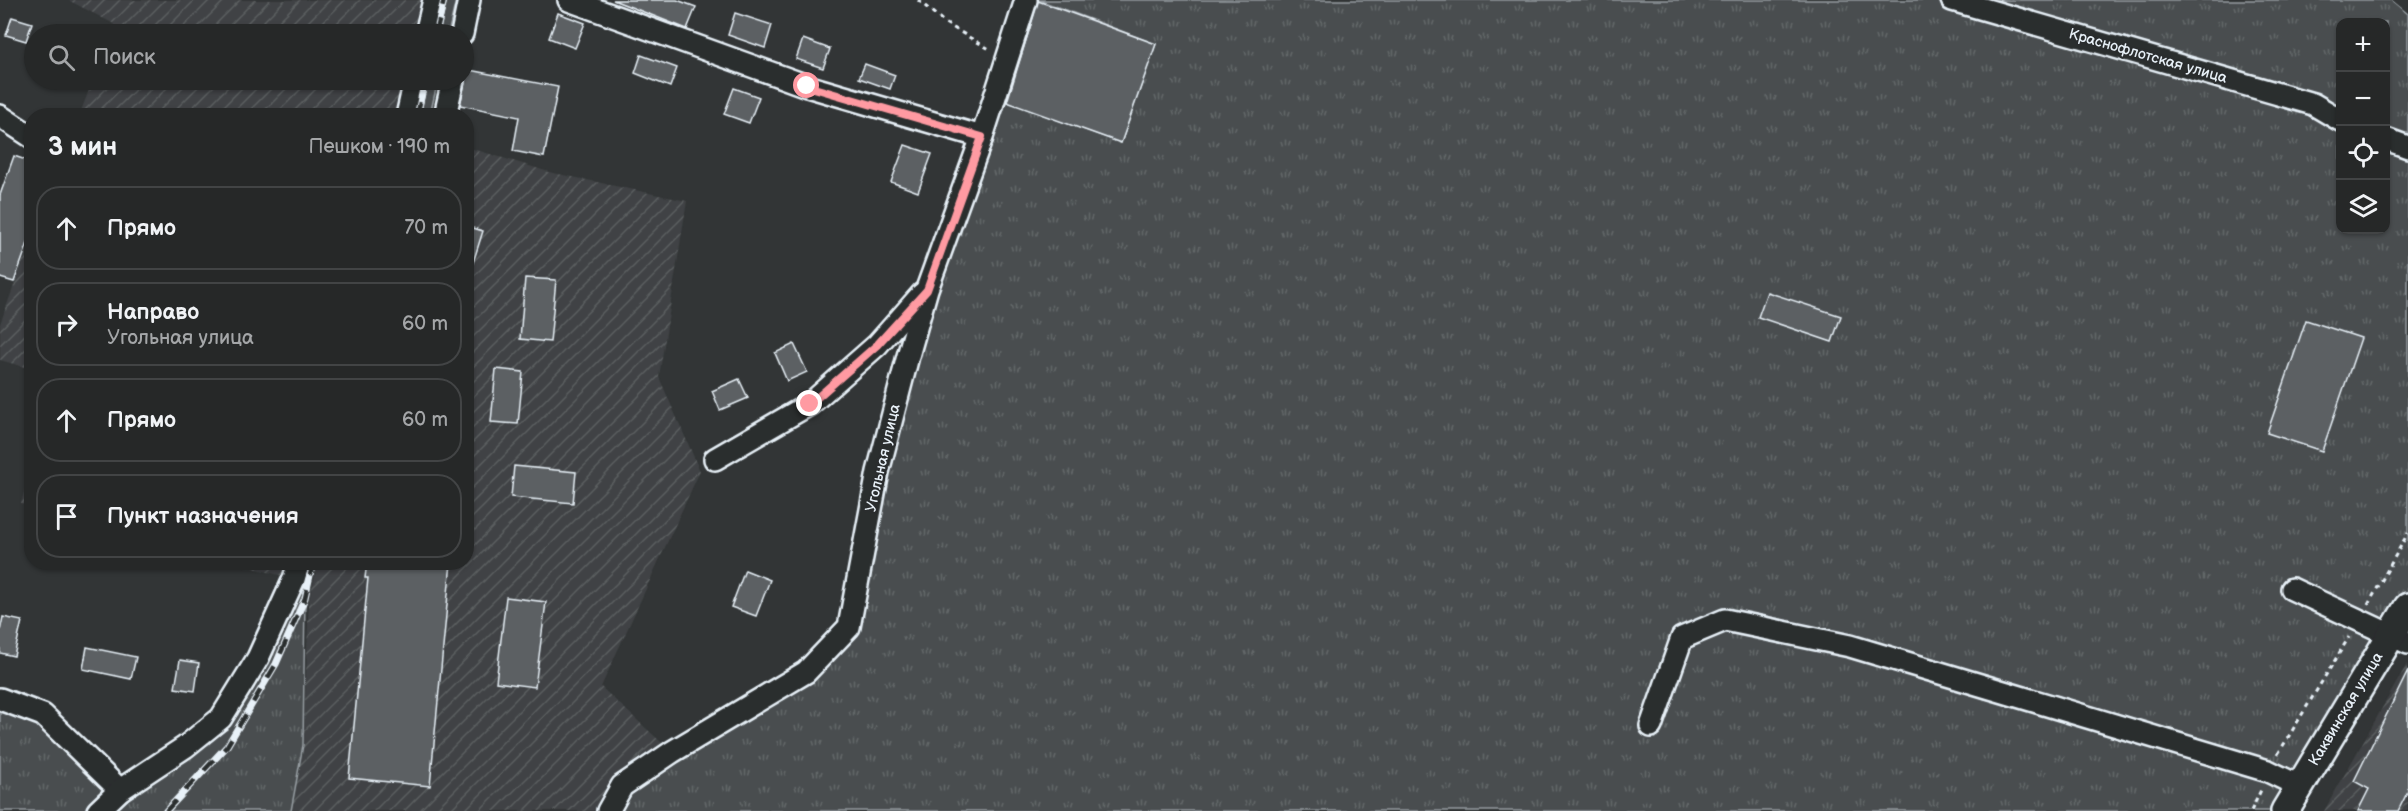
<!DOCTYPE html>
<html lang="ru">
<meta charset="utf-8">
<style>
:root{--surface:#262828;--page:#2e3030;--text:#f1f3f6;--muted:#a4a6a8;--line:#424445}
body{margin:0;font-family:"Balsamiq Sans",sans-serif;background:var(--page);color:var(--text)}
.controls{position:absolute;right:18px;top:18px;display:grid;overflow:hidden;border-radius:12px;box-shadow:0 2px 4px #0004}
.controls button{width:54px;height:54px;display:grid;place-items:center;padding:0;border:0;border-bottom:2px solid var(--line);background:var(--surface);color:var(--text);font:30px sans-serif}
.stop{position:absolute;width:18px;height:18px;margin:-14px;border:4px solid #ff9aa2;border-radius:50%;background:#fff}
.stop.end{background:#ff9aa2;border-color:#fff;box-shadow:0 2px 6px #0008}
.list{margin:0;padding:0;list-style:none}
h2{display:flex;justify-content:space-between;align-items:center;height:78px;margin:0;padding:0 24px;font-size:26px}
h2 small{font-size:20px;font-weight:400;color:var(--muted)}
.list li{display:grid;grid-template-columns:39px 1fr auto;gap:18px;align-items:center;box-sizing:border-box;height:84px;margin:0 12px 12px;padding:0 12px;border:2px solid var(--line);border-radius:24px}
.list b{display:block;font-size:22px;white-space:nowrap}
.list p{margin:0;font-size:20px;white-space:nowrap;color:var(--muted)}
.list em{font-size:20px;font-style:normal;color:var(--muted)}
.icon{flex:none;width:33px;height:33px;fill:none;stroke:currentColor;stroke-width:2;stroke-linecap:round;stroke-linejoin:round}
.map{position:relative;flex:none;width:2408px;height:811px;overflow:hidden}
.search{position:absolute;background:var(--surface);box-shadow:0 2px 4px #0004;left:24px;top:24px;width:450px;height:66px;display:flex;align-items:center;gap:15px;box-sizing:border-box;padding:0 21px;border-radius:33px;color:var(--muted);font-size:22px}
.panel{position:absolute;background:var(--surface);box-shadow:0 2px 4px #0004;left:24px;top:108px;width:450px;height:462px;border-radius:24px}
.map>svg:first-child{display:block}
</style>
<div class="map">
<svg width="2408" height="811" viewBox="0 0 2408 811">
<defs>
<pattern id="industrial-furrows" width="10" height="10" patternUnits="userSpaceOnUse" patternTransform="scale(1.5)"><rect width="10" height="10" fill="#3f4244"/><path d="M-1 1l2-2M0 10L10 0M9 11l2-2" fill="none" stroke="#5b5e60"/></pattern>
<pattern id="grass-tufts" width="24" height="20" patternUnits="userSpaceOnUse" patternTransform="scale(1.5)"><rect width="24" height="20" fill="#494d4f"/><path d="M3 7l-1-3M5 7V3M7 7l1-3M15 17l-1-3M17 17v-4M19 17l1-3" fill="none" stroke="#636769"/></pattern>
</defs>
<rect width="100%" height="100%" fill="#323536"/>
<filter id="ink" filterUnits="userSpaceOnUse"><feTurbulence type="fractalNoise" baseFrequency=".0167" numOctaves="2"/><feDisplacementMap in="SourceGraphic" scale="12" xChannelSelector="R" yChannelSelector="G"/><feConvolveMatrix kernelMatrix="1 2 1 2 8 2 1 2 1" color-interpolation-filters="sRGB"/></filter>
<g filter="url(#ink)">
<g fill="url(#industrial-furrows)">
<path d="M 68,0 L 434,0 L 426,34 L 110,34 L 114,24 Z"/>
<path d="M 93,80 L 415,80 L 407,115 L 79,116 Z"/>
<path d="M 467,147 L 549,172 L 687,201 L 659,377 L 700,471 L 601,687 L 672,752 L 608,811 L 291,811 L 303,745 L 309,599 L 318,563 L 466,562 Z"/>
<path d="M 31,239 L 32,369 L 31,369 L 0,360 L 0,324 Z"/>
<path d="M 31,463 L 32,507 L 31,507 L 21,504 Z"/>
<path d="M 234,563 L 299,563 L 294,579 Z"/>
<path d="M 2407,664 L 2408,811 L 2324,811 Z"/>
</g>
<g fill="url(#grass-tufts)" stroke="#989fa4" stroke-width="1.5" fill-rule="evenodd">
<path d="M 434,0 L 456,0 L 448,34 L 426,34 Z"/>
<path d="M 1039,0 L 2391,0 L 2408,14 L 2408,607 L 2285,811 L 608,811 L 622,786 L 806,672 L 849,627 L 878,472 L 995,97 L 1121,143 L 1156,44 ZM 2340,22 L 2386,22 L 2386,230 L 2340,230 Z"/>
<path d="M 415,80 L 438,80 L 430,115 L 407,116 Z"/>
<path d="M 294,579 L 305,598 L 303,745 L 291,811 L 0,811 L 0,699 L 43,715 L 121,790 L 221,718 Z"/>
</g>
<g fill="#5c6063" stroke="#e8f1f8" stroke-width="1.5">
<path d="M 613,0 L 677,0 L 696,7 L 687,29 Z"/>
<path d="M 1038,1 L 1156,44 L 1121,143 L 1007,102 Z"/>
<path d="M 558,13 L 585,23 L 575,48 L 549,38 Z"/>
<path d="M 735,13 L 772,25 L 765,48 L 728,35 Z"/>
<path d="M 12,17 L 32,23 L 26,41 L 6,35 Z"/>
<path d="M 803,39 L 830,49 L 823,68 L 796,59 Z"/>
<path d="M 641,55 L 677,68 L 670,87 L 635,73 Z"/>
<path d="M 865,64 L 895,75 L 890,89 L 859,78 Z"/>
<path d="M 464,69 L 558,87 L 544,157 L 513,151 L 519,117 L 460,105 L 465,83 Z"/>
<path d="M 734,88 L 759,97 L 749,123 L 724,114 Z"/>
<path d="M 905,145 L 932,154 L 918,192 L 891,182 Z"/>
<path d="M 14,156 L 32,162 L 32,232 L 14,282 L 0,278 L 0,195 Z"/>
<path d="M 466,226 L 483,231 L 470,272 L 466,272 Z"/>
<path d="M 525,278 L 556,280 L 550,342 L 520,339 Z"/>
<path d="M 1767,292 L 1841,316 L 1832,342 L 1758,317 Z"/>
<path d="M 2306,320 L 2361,338 L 2322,451 L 2267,433 Z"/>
<path d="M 794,344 L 807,372 L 787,381 L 775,353 Z"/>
<path d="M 496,369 L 523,372 L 518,424 L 491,422 Z"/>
<path d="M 739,379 L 748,398 L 720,410 L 712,391 Z"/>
<path d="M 514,466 L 576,472 L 573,503 L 511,497 Z"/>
<path d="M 367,562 L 451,562 L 430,786 L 349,778 L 368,578 L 365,578 Z"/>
<path d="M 745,570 L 770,580 L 756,616 L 731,607 Z"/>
<path d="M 506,597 L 546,602 L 535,687 L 496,682 Z"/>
<path d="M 3,617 L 22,621 L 14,656 L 0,653 L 0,631 Z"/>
<path d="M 87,647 L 136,657 L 131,679 L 83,669 Z"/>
<path d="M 180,660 L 199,663 L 195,691 L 175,688 Z"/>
<path d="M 2408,671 L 2408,791 L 2398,811 L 2358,811 L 2369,789 L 2354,781 Z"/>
</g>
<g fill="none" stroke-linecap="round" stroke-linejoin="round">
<g stroke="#e8f1f8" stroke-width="26">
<g id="minor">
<path d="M 569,0 L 807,86 L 982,137"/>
<path d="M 1952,0 L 2313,104 L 2340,120"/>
<path d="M 426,34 L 434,0"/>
<path d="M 462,34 L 469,0"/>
<path d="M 0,116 L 32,137"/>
<path d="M 407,116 L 415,80"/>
<path d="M 445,116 L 453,80"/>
<path d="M 2386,139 L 2408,147"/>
<path d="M 715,459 L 810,404 L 877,345 L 922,294"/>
<path d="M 2292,589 L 2408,643"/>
<path d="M 0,699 L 43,715 L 120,790"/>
<path d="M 1651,726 L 1682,638 L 1725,620 L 1850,646 L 2268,771 L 2299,786"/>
<path d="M 98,811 L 120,790 L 185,747 L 221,718 L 258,658 L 294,579 L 299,562"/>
<path d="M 608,811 L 622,786 L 672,752 L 806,672 L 849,627 L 878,472 L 908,356 L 927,289 L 982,137 L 1026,0"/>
</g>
</g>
<g stroke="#e8f1f8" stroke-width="32">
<path id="major" d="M 2285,811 L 2408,607"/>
</g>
<g stroke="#e8f1f8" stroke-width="3" stroke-dasharray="4.5 4.5" stroke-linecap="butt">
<path d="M 918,0 L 945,23 L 991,50"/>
<path d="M 2368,605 L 2408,533"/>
<path d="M 2278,754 L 2349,637"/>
<path d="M 2251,811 L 2261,790"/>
</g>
<use href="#minor" stroke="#2a2d2e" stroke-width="21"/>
<use href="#major" stroke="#2a2d2e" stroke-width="27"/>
<g stroke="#e8f1f8" stroke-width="7">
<g id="rail">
<path d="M 436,34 L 444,0"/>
<path d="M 417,116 L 425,80"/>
<path d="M 166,811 L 227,746 L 276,664 L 305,598 L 313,562"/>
</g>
</g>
<use href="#rail" stroke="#2a2d2e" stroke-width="4.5" stroke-dasharray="14" stroke-linecap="butt"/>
</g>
</g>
<g fill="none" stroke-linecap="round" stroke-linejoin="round" filter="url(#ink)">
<path stroke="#ff9aa2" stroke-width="8" d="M 807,86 L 982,137 L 927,290 L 877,345 L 810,404"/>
</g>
<g text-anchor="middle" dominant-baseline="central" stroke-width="4.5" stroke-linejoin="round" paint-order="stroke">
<g font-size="15" fill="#e8f1f8" stroke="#2a2d2e">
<text transform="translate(2148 56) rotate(16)">Краснофлотская улица</text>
<text transform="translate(883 458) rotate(-77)">Угольная улица</text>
<text transform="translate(2346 709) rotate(-59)">Каквинская улица</text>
</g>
</g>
</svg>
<div class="controls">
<button>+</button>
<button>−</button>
<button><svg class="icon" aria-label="locate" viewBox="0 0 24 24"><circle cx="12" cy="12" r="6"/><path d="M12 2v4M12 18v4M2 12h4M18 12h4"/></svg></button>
<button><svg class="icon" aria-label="layers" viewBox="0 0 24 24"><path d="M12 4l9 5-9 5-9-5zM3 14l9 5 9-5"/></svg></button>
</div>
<div class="stop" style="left:807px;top:86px"></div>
<div class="stop end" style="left:810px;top:404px"></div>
<div class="search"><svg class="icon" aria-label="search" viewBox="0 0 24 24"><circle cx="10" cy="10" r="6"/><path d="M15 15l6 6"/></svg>Поиск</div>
<section class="panel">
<h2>3 мин<small>Пешком · 190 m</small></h2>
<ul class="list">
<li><svg class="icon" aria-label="ahead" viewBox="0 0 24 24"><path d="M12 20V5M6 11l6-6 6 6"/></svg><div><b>Прямо</b></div><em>70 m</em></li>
<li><svg class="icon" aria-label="right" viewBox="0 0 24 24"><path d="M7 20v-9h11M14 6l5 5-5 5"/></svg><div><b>Направо</b><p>Угольная улица</p></div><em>60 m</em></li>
<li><svg class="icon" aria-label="ahead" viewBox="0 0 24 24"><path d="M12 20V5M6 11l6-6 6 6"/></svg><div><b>Прямо</b></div><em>60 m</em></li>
<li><svg class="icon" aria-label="arrive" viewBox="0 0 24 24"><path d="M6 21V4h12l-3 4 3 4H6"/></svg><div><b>Пункт назначения</b></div></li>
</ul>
</section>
</div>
